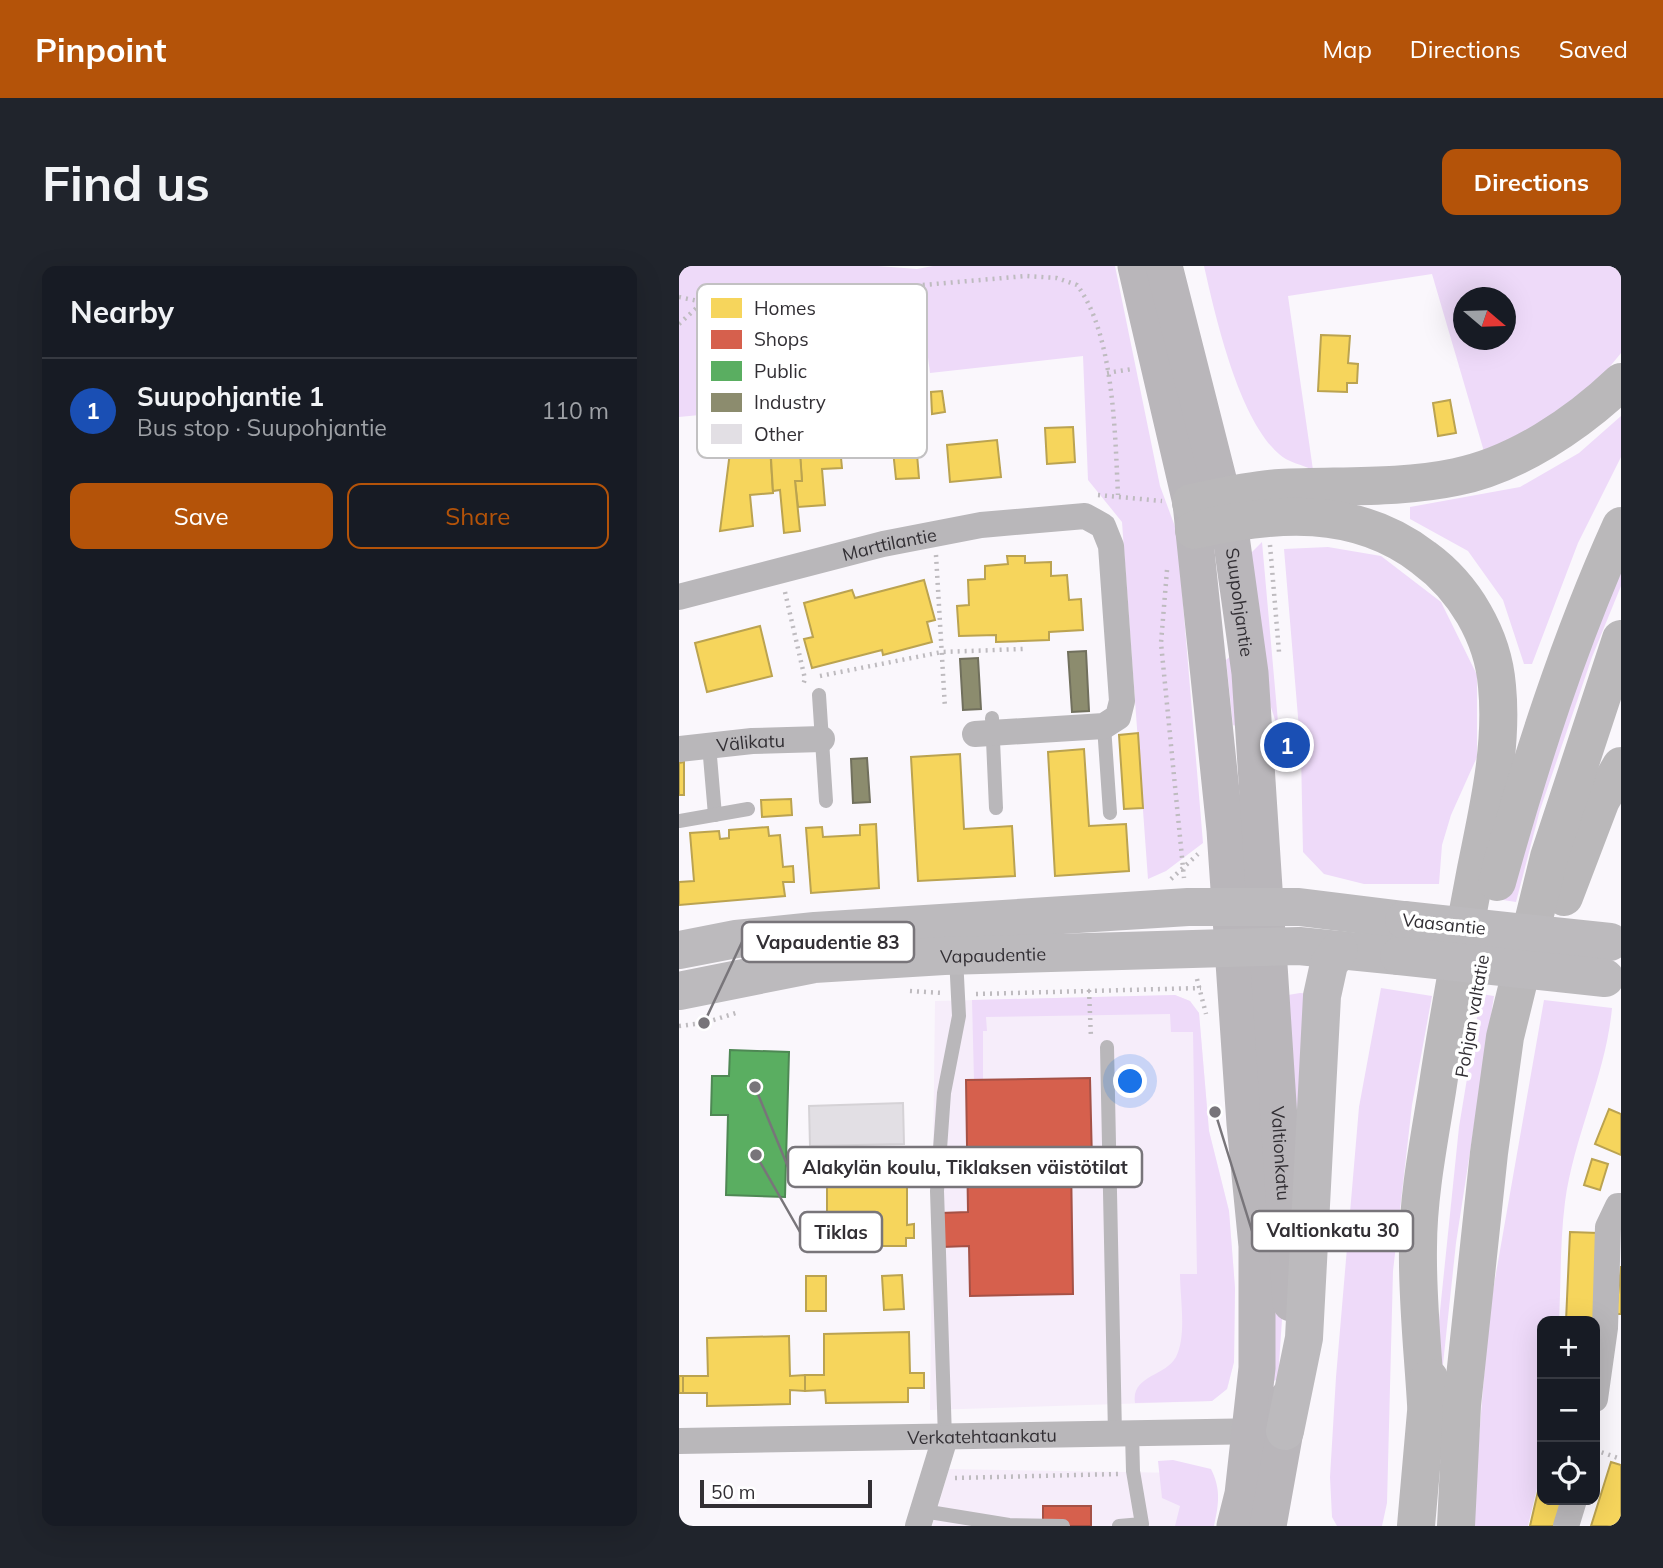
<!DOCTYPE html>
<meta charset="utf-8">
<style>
:root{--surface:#171b24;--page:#20242c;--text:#f1f3f6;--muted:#9ea1a6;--line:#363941;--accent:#b45309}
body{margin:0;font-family:Mulish,sans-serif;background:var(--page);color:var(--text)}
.controls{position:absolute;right:21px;bottom:21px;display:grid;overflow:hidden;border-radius:14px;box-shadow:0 7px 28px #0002}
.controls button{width:63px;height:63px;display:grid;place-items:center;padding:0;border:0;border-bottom:2px solid var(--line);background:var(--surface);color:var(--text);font:35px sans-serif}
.compass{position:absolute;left:774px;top:21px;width:63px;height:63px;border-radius:50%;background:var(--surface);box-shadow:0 7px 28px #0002;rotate:109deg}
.scale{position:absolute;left:21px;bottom:18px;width:172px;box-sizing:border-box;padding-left:7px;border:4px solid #322f34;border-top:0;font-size:19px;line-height:24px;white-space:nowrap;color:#322f34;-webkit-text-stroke:5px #fff;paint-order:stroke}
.you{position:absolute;left:452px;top:816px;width:24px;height:24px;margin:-18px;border:5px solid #fff;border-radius:50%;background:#1a73e8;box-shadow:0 0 0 10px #1a73e833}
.badge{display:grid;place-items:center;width:46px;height:46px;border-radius:50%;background:var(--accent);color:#fff;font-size:23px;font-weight:700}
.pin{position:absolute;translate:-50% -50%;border:4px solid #fff;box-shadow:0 2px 7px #0006}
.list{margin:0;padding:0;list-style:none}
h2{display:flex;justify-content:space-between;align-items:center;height:91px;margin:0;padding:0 28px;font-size:30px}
h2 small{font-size:23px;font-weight:400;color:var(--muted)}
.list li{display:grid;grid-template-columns:46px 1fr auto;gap:21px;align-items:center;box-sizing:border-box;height:105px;padding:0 28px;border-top:2px solid var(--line)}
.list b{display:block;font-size:26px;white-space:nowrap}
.list p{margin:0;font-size:23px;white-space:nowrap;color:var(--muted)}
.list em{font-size:23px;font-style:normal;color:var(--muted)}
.actions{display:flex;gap:14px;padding:21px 28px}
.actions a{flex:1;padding:16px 0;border:2px solid var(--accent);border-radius:14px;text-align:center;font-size:24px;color:var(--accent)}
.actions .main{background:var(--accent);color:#fff}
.icon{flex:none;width:38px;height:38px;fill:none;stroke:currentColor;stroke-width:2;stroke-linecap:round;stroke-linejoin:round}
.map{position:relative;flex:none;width:942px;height:1260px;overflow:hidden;border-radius:14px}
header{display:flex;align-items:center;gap:42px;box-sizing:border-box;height:98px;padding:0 35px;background:var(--accent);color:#fff}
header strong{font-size:33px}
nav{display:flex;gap:38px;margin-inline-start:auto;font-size:24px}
.intro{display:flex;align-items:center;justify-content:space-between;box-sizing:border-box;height:168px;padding:0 42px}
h1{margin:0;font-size:49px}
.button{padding:18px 32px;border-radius:14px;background:var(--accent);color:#fff;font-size:24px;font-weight:700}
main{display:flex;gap:42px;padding:0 42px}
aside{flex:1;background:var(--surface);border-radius:14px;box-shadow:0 7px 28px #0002}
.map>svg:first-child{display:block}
</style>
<header>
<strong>Pinpoint</strong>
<nav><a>Map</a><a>Directions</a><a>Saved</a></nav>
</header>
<div class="intro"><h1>Find us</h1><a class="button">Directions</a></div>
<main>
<aside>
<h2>Nearby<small></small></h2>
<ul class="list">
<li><span class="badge" style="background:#1a4fb4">1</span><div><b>Suupohjantie 1</b><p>Bus stop · Suupohjantie</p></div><em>110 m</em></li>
</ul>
<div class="actions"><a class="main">Save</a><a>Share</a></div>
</aside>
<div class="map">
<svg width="942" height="1260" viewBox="0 0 942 1260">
<rect width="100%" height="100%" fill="#faf7fc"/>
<g fill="#f6edfa">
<path d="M 496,729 L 511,735 L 520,747 L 530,865 L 550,945 L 556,1022 L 555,1096 L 548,1123 L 533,1135 L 251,1144 L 256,735 Z"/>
<path d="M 270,1203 L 504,1207 L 503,1260 L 253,1260 Z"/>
</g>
<g fill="#eedaf9" fill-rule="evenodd">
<path d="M 0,0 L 199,0 L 238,3 L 254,0 L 436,0 L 481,220 L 498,266 L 524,577 L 487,605 L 469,613 L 443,256 L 409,214 L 404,90 L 251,107 L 247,76 L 49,92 L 41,147 L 0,151 Z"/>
<path d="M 525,0 L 942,0 L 942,87 L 924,109 L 864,159 L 806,189 L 753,8 L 609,30 L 634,204 C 624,199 608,196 600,188 C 560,153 537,53 525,0 ZM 785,32 L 827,32 L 827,74 L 785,74 Z"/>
<path d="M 942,150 L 942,191 L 899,277 L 853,398 L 845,398 L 824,334 L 789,285 L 731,253 L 731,241 L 841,221 L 900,187 Z"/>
<path d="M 583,276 L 599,456 L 597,457 L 584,416 L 572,287 Z"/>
<path d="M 649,281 L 702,290 L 762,336 L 798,409 L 798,491 L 772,549 L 763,579 L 760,618 L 685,618 L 645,608 L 624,586 L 622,487 L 605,283 Z"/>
<path d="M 942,288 L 942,320 L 913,391 L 861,544 L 837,636 L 824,634 L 862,499 Z"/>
<path d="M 553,389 L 557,460 L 554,459 L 547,394 Z"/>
<path d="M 702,722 L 753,730 L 733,839 L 714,1005 L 708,1237 L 703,1260 L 658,1260 L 653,1251 L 651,1211 L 657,1111 L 680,841 Z"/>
<path d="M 621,727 L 634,728 L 624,932 L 609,729 Z"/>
<path d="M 802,728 L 815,730 L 777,977 L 761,1126 L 755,1103 L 780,861 Z"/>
<path d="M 496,729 L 511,735 L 520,747 L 530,865 L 550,945 L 556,1022 L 555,1096 L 548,1123 L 533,1135 L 456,1137 C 452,1109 486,1111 497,1091 C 508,1069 501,1032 501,1008 L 518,1008 L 514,766 L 492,766 L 491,748 L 307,751 L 308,765 L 304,765 L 304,814 L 295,814 L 293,734 Z"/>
<path d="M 865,734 L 933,742 C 927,808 895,870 886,936 C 881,975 882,1016 880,1055 L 863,1055 L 863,1201 L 849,1260 L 793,1260 L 810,1047 Z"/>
<path d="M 600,1039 L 603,1053 L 599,1113 L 593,1116 L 590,1044 Z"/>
<path d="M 494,1194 L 532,1203 C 542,1223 540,1238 535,1260 L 496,1260 L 501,1240 L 483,1232 L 479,1195 Z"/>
</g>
<g fill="#f6d55c" stroke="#bba350" stroke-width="2">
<path d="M 642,69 L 671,70 L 669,97 L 679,98 L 678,117 L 668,117 L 668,126 L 639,125 Z"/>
<path d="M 232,117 L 240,212 L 217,213 L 213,175 L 182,177 L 180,141 L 207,139 L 206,119 Z"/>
<path d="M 263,125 L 266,146 L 253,148 L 252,126 Z"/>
<path d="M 771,134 L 777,167 L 759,170 L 754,137 Z"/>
<path d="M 158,150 L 163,202 L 143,203 L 146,239 L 119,241 L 116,215 L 123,215 L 118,153 Z"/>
<path d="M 394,161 L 396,196 L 368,198 L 366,162 Z"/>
<path d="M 90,165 L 94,227 L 71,229 L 74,260 L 41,265 L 51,186 L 60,185 L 61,168 Z"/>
<path d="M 120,172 L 123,215 L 116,215 L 121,265 L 105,267 L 101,224 L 94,225 L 91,176 Z"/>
<path d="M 318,174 L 322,211 L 271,216 L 268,179 Z"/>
<path d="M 328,290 L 346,290 L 346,297 L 372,296 L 372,310 L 388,309 L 390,334 L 402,333 L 404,364 L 370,366 L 370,374 L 317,376 L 317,369 L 280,370 L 278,340 L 290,339 L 289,314 L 306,313 L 306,300 L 329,298 Z"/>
<path d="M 245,314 L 256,354 L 248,356 L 253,376 L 204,389 L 203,384 L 133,402 L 125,373 L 134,371 L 125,337 L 173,324 L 176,332 Z"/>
<path d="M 81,360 L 93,410 L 28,426 L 16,377 Z"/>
<path d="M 459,467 L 464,542 L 445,543 L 440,469 Z"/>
<path d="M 405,483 L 410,560 L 447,558 L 450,605 L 376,610 L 369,486 Z"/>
<path d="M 281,488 L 285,563 L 333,560 L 336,610 L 239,615 L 232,491 Z"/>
<path d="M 5,496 L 5,529 L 0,529 L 0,497 Z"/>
<path d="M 112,533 L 113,549 L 83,551 L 82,534 Z"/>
<path d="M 197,558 L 200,622 L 132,627 L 127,562 L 143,561 L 144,571 L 181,569 L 181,559 Z"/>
<path d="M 89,561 L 90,570 L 101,569 L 104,601 L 114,600 L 115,616 L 104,616 L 106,630 L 0,639 L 0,616 L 15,615 L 11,567 L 40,565 L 41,573 L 50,572 L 50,564 Z"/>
<path d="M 930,843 L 942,848 L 942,889 L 916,878 Z"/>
<path d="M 913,893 L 929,898 L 921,924 L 905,919 Z"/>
<path d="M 148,909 L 228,909 L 228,959 L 235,958 L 235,972 L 227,972 L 227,980 L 149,980 L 149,971 L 140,971 L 141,956 L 148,956 Z"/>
<path d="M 891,966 L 919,967 L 915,1055 L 887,1055 Z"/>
<path d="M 942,1000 L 942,1048 L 937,1048 Z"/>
<path d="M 223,1009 L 225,1043 L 205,1044 L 203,1010 Z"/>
<rect x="127" y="1010" width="20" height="35"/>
<path d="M 230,1066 L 231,1107 L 245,1107 L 245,1122 L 229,1122 L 229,1136 L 147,1137 L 146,1124 L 126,1125 L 126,1109 L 145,1109 L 145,1068 Z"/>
<path d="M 110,1070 L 111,1110 L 126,1109 L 126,1125 L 111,1124 L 111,1138 L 28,1140 L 28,1127 L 4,1127 L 4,1110 L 29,1110 L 28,1072 Z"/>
<rect x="0" y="1110" width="4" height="17"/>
<path d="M 932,1196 L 942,1199 L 942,1260 L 912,1260 Z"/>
<path d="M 863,1208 L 863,1234 L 884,1234 L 877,1260 L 851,1260 Z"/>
</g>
<g fill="#d6604d" stroke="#a55146" stroke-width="2">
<path d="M 411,812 L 413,895 L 392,895 L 394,1028 L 291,1030 L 290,980 L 263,981 L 262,947 L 289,946 L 287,814 Z"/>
<rect x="364" y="1240" width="48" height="20"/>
</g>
<path fill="#5aae61" stroke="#4e8854" stroke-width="2" d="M 51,784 L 110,786 L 106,931 L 47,929 L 49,849 L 32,849 L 33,810 L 50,810 Z"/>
<g fill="#8c8c6e" stroke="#71705d" stroke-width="2">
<path d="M 407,385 L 410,445 L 393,446 L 389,386 Z"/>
<path d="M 299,392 L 302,443 L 284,444 L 281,393 Z"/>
<path d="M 188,492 L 191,536 L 174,537 L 172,493 Z"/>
</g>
<path fill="#e2dfe4" stroke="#d5d2d6" stroke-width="2" d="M 224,837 L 225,878 L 131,880 L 130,840 Z"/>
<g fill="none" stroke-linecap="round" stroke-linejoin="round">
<g stroke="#bebbbf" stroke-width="4.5" stroke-dasharray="2 5" stroke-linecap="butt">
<path d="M 0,31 L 24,36 L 95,32 L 347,10 L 378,12 L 398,19 C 435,68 436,168 439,229"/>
<path d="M 0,58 L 24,36"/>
<path d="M 428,107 L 453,103"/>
<path d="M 419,229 L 483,235"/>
<path d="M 591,279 L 600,386"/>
<path d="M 257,289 L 266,442"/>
<path d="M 488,304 L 482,377 L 505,612"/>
<path d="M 106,326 L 126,413 L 124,419"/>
<path d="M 141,410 L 263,386 L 344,383"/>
<path d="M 492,613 L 519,588"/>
<path d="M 518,713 L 527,748"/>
<path d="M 410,724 L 412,772"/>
<path d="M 231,725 L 264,727"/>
<path d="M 297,728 L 522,722"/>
<path d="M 0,760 L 25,757 L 60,746"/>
<path d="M 916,1184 L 942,1193"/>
<path d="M 276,1212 L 439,1208"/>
</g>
<g stroke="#b9b7ba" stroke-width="14">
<path d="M 140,429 L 147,535"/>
<path d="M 313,452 L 317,542"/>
<path d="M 425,460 L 431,547"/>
<path d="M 30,479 L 36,549"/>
<path d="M 0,555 L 69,543"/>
<path d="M 428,781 L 436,1168"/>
<path d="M 266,1172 L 258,925 L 265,827 L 280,750 L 277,691"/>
<path d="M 244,1245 L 330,1259 L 384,1260"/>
<path d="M 440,1260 L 463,1258 L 454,1205 L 453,1167"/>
</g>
<g stroke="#b9b7ba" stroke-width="26">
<path id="s1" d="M 0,331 L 204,278 L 302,259 L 406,250 L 424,260 L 432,280 L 443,435 L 439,451 L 425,460 L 296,468"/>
<path id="s2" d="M 0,483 L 73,475 L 143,473"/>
<path d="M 916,1133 L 926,1062 L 929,961 L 939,940 L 942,940"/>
<path id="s3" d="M 0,1175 L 586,1165"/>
<path d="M 239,1260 L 266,1172"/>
<path d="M 887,1260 L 895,1234"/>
</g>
<g stroke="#b9b6ba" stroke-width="37">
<path d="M 457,0 L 512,237 L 546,564 L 566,858 L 578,980 L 578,1102 L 564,1228 L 556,1260"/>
<path id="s4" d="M 485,0 L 550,256 L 571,407 L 612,1037"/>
<path d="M 589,1260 L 606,1165 L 608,1133"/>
</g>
<g stroke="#bcbabd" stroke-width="38">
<path d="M 0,684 L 57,673 L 136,665 L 509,641 L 620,641 L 725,654"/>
<path id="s5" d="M 0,725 L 135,698 L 265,690 L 620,680 L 720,690"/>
<path d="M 606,1165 L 625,1072 L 643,730 L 650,698 L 660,684"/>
</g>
<g stroke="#bab8ba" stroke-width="38">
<path d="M 512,237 C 541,231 571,224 601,222 C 660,219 720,223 777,211 C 837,199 898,158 942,116"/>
<path d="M 515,264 C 595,246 677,239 745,292 C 785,321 814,370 818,420 C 824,481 809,543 797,603 C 783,677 769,750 758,825 C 750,875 739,930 739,981 C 738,1033 744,1086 747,1138"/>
<path d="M 818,616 C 852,494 890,375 942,260"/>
<path d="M 885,631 L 922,534 L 942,500"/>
<path d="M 737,1260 L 750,1112"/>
<path d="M 777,1260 L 783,1139 L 810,887 L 826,771 L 870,591 L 942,373"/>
</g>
<g stroke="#bcbabd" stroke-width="38">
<path d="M 725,654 L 931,676"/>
<path d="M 720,690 L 926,712"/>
</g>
</g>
<g text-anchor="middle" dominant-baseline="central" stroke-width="7" stroke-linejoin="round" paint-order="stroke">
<g font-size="18" fill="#322f34" stroke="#fff">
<text stroke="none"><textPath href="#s1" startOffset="217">Marttilantie</textPath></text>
<text stroke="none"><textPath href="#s4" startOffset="345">Suupohjantie</textPath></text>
<text stroke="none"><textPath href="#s2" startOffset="72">Välikatu</textPath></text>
<text transform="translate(765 658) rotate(6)">Vaasantie</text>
<text stroke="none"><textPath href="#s5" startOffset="317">Vapaudentie</textPath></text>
<text transform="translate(793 750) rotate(-80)">Pohjan valtatie</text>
<text stroke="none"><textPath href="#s4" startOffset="898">Valtionkatu</textPath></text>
<text stroke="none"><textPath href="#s3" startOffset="303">Verkatehtaankatu</textPath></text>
</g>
</g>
<rect x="18" y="18" width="230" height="174" rx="10" fill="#fff" stroke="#c2c1c2" stroke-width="2"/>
<rect x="32" y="32" width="31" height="20" fill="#f6d55c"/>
<rect x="32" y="64" width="31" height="19" fill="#d6604d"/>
<rect x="32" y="95" width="31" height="20" fill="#5aae61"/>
<rect x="32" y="127" width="31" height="19" fill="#8c8c6e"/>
<rect x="32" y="158" width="31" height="20" fill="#e2dfe4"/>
<g font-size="19" fill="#322f34">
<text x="75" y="49">Homes</text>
<text x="75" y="80">Shops</text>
<text x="75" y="112">Public</text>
<text x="75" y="143">Industry</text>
<text x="75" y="175">Other</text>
</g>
<path fill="none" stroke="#78757a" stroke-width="2.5" d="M25 757L63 676M76 821L109 901M536 846L573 965M77 889L121 966"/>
<g fill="#78757a" stroke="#fff" stroke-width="2.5">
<circle cx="25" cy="757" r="7"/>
<circle cx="76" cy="821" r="7"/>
<circle cx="536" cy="846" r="7"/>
<circle cx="77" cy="889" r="7"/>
</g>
<g fill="#fff" stroke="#78757a" stroke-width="2.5">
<rect x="63" y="656" width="172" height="40" rx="7"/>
<rect x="109" y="881" width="354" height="40" rx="7"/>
<rect x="573" y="945" width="161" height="40" rx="7"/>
<rect x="121" y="946" width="82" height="40" rx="7"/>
</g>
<g font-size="19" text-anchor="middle" font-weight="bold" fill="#322f34">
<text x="149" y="683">Vapaudentie 83</text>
<text x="286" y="908">Alakylän koulu, Tiklaksen väistötilat</text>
<text x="654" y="971">Valtionkatu 30</text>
<text x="162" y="973">Tiklas</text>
</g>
</svg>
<div class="controls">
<button>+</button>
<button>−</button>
<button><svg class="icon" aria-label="locate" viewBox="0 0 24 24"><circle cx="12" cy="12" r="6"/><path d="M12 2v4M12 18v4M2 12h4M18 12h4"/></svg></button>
</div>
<svg class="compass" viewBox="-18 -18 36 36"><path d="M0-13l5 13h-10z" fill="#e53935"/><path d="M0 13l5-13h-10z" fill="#9ea1a6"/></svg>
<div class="scale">50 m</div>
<div class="you"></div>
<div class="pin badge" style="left:608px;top:479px;background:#1a4fb4">1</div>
</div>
</main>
